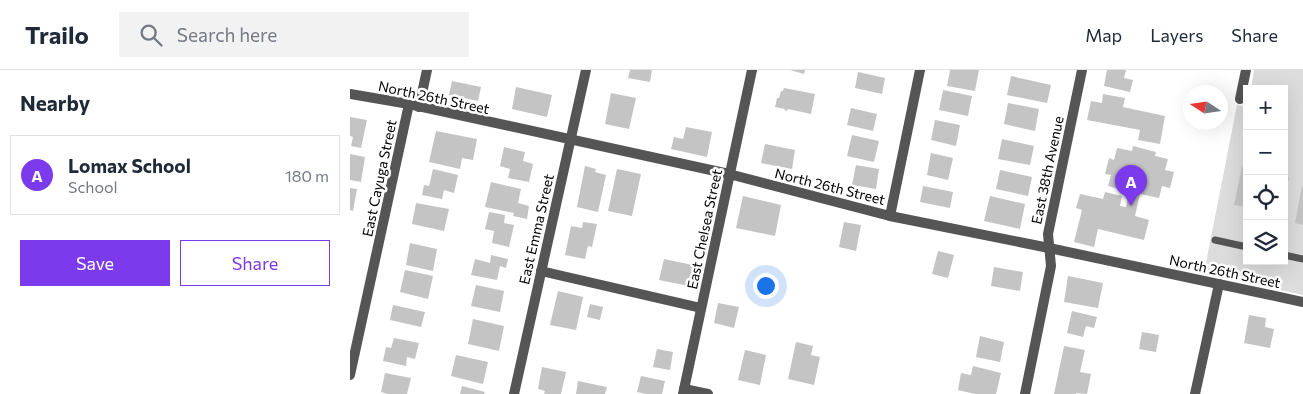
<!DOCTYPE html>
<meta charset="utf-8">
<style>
:root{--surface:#fff;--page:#f2f2f3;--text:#1f2937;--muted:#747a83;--line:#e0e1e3;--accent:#7c3aed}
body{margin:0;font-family:Commissioner,sans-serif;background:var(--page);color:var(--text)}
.controls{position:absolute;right:15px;top:15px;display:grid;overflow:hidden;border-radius:0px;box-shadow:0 5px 20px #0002}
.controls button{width:45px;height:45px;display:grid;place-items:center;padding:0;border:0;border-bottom:1px solid var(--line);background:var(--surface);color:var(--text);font:25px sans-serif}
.compass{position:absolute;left:833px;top:15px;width:45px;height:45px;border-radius:50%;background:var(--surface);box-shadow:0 5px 20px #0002;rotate:282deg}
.you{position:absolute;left:415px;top:215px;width:18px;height:18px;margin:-12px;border:4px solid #fff;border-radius:50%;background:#1a73e8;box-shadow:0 0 0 8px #1a73e833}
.badge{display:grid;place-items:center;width:32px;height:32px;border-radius:50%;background:var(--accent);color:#fff;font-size:16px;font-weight:700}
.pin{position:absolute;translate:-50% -41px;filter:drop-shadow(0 1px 2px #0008)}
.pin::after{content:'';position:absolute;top:26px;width:18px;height:15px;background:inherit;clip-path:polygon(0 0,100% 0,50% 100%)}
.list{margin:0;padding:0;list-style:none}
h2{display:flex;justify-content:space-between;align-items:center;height:65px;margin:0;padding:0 20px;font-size:21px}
h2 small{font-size:16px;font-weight:400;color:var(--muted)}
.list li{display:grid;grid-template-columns:32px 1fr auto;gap:15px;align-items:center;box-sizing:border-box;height:80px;margin:0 10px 10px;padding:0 10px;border:1px solid var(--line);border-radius:0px}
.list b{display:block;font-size:19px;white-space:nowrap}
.list p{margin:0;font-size:16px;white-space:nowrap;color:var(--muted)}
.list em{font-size:16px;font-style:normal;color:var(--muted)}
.actions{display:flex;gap:10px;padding:15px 20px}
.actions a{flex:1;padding:11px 0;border:1px solid var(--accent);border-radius:0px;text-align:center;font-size:18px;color:var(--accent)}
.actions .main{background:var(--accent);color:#fff}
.icon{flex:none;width:28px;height:28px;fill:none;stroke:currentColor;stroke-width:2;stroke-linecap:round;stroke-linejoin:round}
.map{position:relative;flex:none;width:953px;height:324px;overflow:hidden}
header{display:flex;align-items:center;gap:30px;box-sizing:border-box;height:70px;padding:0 25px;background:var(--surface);border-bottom:1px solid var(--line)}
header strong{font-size:24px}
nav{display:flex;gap:28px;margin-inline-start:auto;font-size:18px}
.search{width:350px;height:45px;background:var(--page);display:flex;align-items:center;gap:12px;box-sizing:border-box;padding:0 18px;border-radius:0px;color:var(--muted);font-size:19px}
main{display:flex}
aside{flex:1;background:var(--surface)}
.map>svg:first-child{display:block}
</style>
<header>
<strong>Trailo</strong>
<div class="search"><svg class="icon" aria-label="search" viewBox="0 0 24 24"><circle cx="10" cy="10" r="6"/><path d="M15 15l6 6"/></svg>Search here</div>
<nav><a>Map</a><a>Layers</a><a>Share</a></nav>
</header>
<main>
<aside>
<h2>Nearby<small></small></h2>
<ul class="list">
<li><span class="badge">A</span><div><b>Lomax School</b><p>School</p></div><em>180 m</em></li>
</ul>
<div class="actions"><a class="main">Save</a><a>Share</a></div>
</aside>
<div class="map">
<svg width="953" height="324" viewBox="0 0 953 324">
<rect width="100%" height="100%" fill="#fff"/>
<path fill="#dcdcdc" d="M 904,0 L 953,0 L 953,225 L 854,203 L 887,35 L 897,37 L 897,191 L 934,191 L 934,19 L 901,19 Z"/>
<g fill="#c4c4c4">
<path d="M 280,0 L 302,0 L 300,12 L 278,8 Z"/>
<path d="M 440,0 L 455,0 L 454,4 Z"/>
<path d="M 600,0 L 629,0 L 625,21 L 597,16 Z"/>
<path d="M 757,0 L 776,0 L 774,8 L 783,10 L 780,22 L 754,16 Z"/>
<path d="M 508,2 L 535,8 L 532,24 L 505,18 Z"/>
<path d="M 661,6 L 701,15 L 697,33 L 657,25 Z"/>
<path d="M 102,11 L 131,17 L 128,31 L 99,25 Z"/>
<path d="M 166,17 L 202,25 L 197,47 L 162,39 Z"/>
<path d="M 434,18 L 465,24 L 461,44 L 438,39 L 437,41 L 434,40 L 435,39 L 425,37 L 427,28 L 429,28 L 431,21 L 433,21 Z"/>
<path d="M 593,20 L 622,26 L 618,46 L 589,40 Z"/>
<path d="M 261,23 L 286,28 L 279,59 L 255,54 Z"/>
<path d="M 753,24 L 775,28 L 773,37 L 815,46 L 810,74 L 788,70 L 790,60 L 737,50 L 741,31 L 752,33 Z"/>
<path d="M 658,33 L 689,39 L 685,61 L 654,54 Z"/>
<path d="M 501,38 L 527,44 L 523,61 L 497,55 Z"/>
<path d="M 0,47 L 17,50 L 11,78 L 1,76 L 3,67 L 0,66 Z"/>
<path d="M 585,50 L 610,55 L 606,76 L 581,70 Z"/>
<path d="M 336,57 L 362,62 L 357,87 L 321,79 L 324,67 L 333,69 Z"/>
<path d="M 86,61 L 127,69 L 123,90 L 112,88 L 110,99 L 79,92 Z"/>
<path d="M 502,65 L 529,71 L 524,92 L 497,86 Z"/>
<path d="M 652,69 L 684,76 L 680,95 L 648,89 Z"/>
<path d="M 415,74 L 445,80 L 442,99 L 411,93 Z"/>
<path d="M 783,76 L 806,82 L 805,86 L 818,89 L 815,100 L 824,102 L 820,118 L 812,116 L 809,128 L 790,124 L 785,146 L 799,150 L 794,170 L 748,159 L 744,177 L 724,172 L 732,140 L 726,138 L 730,124 L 753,129 L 755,122 L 772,126 L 770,136 L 776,137 L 779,122 L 758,116 L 761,105 L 755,104 L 759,88 L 764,90 L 767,78 L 782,81 Z"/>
<path d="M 154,77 L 175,82 L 173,91 L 183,94 L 179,112 L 158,108 L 160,99 L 150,96 Z"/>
<path d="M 581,83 L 603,88 L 598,110 L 577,105 Z"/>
<path d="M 0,84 L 15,87 L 11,112 L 0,110 Z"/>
<path d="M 506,95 L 529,99 L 526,119 L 502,115 Z"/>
<path d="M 235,96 L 246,99 L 245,102 L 256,105 L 248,142 L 227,137 Z"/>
<path d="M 892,97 L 897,98 L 897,137 L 884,135 Z"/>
<path d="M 83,99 L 108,105 L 104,123 L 94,120 L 92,129 L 72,125 L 74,115 L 79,116 Z"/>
<path d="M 267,99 L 291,104 L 282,146 L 258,141 Z"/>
<path d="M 650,100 L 682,107 L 678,126 L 646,119 Z"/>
<path d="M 934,106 L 939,107 L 935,128 L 934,128 Z"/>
<path d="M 141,112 L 171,119 L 168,133 L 179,136 L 177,149 L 163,146 L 164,143 L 135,137 Z"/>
<path d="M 573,116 L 603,122 L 600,138 L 570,132 Z"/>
<path d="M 952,116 L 953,117 L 953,155 L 945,153 Z"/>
<path d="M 0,118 L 7,119 L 3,141 L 0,140 Z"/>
<path d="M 393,126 L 431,135 L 425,166 L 386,158 Z"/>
<path d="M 640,126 L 675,134 L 670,159 L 634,151 Z"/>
<path d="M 66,133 L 99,139 L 94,161 L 62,154 Z"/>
<path d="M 139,142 L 155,145 L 154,153 L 164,155 L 159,177 L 142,173 L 144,161 L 135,159 Z"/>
<path d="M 233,152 L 247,154 L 242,177 L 238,176 L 235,189 L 215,185 L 221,156 L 232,158 Z"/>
<path d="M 494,152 L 511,155 L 506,181 L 489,177 Z"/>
<path d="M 60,173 L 87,179 L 83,201 L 56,195 Z"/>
<path d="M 588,181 L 604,185 L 598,208 L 582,204 Z"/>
<path d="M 141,185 L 158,189 L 156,198 L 150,196 L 147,210 L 121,205 L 125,189 L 140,193 Z"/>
<path d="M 314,189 L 343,195 L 339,216 L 309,210 Z"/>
<path d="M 644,197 L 673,202 L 670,221 L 641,216 Z"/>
<path d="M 55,200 L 83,206 L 78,229 L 50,222 Z"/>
<path d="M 718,206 L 753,213 L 748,238 L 714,232 Z"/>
<path d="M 126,215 L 154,221 L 150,242 L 121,236 Z"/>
<path d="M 208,221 L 233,227 L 226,260 L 200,255 Z"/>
<path d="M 368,233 L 389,237 L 384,258 L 364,253 Z"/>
<path d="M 240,234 L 253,237 L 250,250 L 237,247 Z"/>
<path d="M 43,235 L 75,242 L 71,257 L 40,250 Z"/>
<path d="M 722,241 L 747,247 L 744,258 L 736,256 L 733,267 L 717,263 Z"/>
<path d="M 899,245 L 916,248 L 915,257 L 924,259 L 920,278 L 894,273 Z"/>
<path d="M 123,249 L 154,256 L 149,281 L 118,274 Z"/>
<path d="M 792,262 L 809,265 L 806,282 L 789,279 Z"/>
<path d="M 630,266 L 654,272 L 650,292 L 626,287 Z"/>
<path d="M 44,268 L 69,273 L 65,289 L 57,287 L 56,296 L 33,291 L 36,277 L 41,278 Z"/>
<path d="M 446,272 L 463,276 L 461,285 L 470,287 L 464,315 L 438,309 Z"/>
<path d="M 714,276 L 735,280 L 730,302 L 741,304 L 737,324 L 726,323 L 726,324 L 704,324 Z"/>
<path d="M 307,279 L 323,282 L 320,300 L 303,297 Z"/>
<path d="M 395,280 L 416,285 L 410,315 L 388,310 Z"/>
<path d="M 106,285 L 138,292 L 133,314 L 101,306 Z"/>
<path d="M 623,296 L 651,303 L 646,324 L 625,324 L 608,320 L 611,303 L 621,305 Z"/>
<path d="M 192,297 L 216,302 L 211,324 L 194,324 L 195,321 L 188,319 Z"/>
<path d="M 35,303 L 61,308 L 57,324 L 38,324 L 31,322 Z"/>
<path d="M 291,306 L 315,311 L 312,324 L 296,324 L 287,322 Z"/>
<path d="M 228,311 L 257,317 L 255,324 L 226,324 Z"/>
<path d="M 112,316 L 135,322 L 134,324 L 110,324 Z"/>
</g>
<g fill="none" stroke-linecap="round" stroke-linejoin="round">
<g stroke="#555" stroke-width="7">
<path d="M 865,170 L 897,177"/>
<path d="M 934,185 L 953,189"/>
</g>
<g stroke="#555" stroke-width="10">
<path d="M 0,24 L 59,34 L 379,104 L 540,146 L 699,178 L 953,232"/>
<path d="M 890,29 L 896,0"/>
<path d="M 69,37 L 77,0"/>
<path d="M 540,146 L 570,0"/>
<path d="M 191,201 L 351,238"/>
<path d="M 0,305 L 59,34"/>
<path d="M 334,319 L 358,324"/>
<path d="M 164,324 L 236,0"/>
<path d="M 333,324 L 402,0"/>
<path d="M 675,324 L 701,196 L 698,164 L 732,0"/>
<path d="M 845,324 L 869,214"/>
</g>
</g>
<g text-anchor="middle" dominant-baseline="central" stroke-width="5" stroke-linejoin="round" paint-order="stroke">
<g font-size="14" fill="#000" stroke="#fff">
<text transform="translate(84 27) rotate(12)">North 26th Street</text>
<text transform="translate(697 100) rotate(-78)">East 38th Avenue</text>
<text transform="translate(29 108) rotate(-78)">East Cayuga Street</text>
<text transform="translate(480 116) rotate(14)">North 26th Street</text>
<text transform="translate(186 159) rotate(-77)">East Emma Street</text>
<text transform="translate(354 159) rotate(-78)">East Chelsea Street</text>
<text transform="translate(875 201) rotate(12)">North 26th Street</text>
</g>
</g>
</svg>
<div class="controls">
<button>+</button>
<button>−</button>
<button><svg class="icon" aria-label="locate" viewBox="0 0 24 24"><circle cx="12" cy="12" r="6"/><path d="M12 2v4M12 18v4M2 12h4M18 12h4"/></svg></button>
<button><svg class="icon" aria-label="layers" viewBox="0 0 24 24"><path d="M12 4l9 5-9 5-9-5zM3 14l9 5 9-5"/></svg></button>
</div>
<svg class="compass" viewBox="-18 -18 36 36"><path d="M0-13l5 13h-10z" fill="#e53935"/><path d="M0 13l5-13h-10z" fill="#747a83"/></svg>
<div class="you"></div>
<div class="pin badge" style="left:781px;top:136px">A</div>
</div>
</main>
